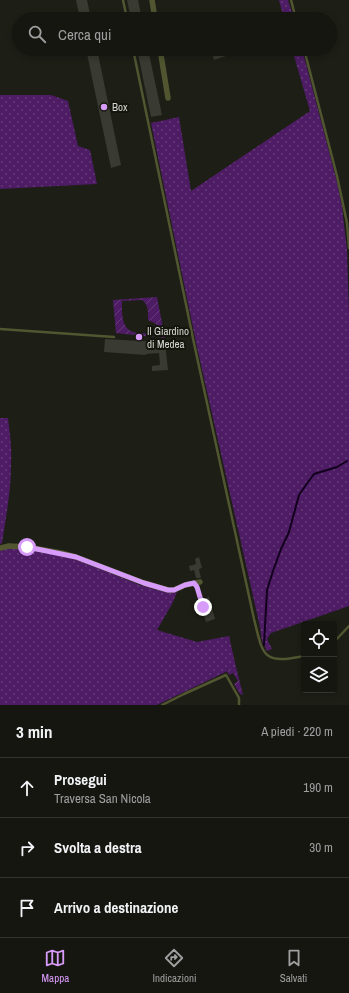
<!DOCTYPE html>
<html lang="it">
<meta charset="utf-8">
<style>
:root{--surface:#161610;--page:#23231e;--text:#f1f3f6;--muted:#9e9f9f;--line:#353530;--accent:#d79bf9}
body{margin:0;font-family:"Archivo Narrow",sans-serif;background:var(--page);color:var(--text)}
.controls{position:absolute;right:12px;bottom:12px;display:grid;overflow:hidden;border-radius:4px;box-shadow:0 2px 6px #0003}
.controls button{width:36px;height:36px;display:grid;place-items:center;padding:0;border:0;border-bottom:1px solid var(--line);background:var(--surface);color:var(--text);font:20px sans-serif}
.stop{position:absolute;width:12px;height:12px;margin:-9px;border:3px solid #d79bf9;border-radius:50%;background:#fff}
.stop.end{background:#d79bf9;border-color:#fff;box-shadow:0 1px 4px #0008}
.list{margin:0;padding:0;list-style:none}
h2{display:flex;justify-content:space-between;align-items:center;height:52px;margin:0;padding:0 16px;font-size:17px}
h2 small{font-size:13px;font-weight:400;color:var(--muted)}
.list li{display:grid;grid-template-columns:26px 1fr auto;gap:12px;align-items:center;box-sizing:border-box;height:60px;padding:0 16px;border-top:1px solid var(--line)}
.list b{display:block;font-size:15px;white-space:nowrap}
.list p{margin:0;font-size:13px;white-space:nowrap;color:var(--muted)}
.list em{font-size:13px;font-style:normal;color:var(--muted)}
.icon{flex:none;width:22px;height:22px;fill:none;stroke:currentColor;stroke-width:2;stroke-linecap:round;stroke-linejoin:round}
.map{position:relative;flex:none;width:349px;height:705px;overflow:hidden}
.search{position:absolute;background:var(--surface);box-shadow:0 2px 6px #0003;left:12px;right:12px;top:12px;height:44px;display:flex;align-items:center;gap:10px;box-sizing:border-box;padding:0 14px;border-radius:22px;color:var(--muted);font-size:15px}
.sheet{height:232px;background:var(--surface)}
nav{display:flex;justify-content:space-around;align-items:center;box-sizing:border-box;height:56px;border-top:1px solid var(--line);background:var(--surface);font-size:11px;color:var(--muted)}
nav a{display:grid;justify-items:center;gap:2px}
nav .on{color:var(--accent)}
.map>svg:first-child{display:block}
</style>
<div class="map">
<svg width="349" height="705" viewBox="0 0 349 705">
<defs>
<pattern id="grass-dots" width="8" height="8" patternUnits="userSpaceOnUse"><rect width="8" height="8" fill="#4d1c64"/><path d="M2 2h.1M6 6h.1" fill="none" stroke="#663c79" stroke-width="1.8" stroke-linecap="round"/></pattern>
<pattern id="garden-furrows" width="10" height="10" patternUnits="userSpaceOnUse"><rect width="10" height="10" fill="#4d1c64"/><path d="M-1 1l2-2M0 10L10 0M9 11l2-2" fill="none" stroke="#663c79"/></pattern>
</defs>
<rect width="100%" height="100%" fill="#1d1e16"/>
<g fill="url(#grass-dots)">
<path d="M 279,0 L 288,0 L 294,19 L 284,19 Z"/>
<path d="M 292,49 L 302,49 L 337,182 L 342,207 L 347,250 L 349,312 L 349,606 L 271,633 L 267,639 L 272,649 L 267,651 L 262,641 L 260,627 L 197,347 L 151,123 L 179,117 L 191,191 L 310,111 Z"/>
<path d="M 0,95 L 51,95 L 68,101 L 78,146 L 90,150 L 97,184 L 0,189 Z"/>
<path d="M 0,418 L 8,418 C 10,433 12,449 11,464 C 11,491 6,517 2,543 L 0,544 Z"/>
<path d="M 18,547 L 73,558 L 140,585 L 165,592 L 177,592 L 172,604 L 157,630 L 197,642 L 229,636 L 236,667 L 157,705 L 0,705 L 0,549 Z"/>
</g>
<g fill="url(#garden-furrows)">
<path d="M 157,297 L 165,338 L 158,337 L 156,324 L 148,320 C 148,313 149,305 142,300 L 122,301 C 122,312 121,328 133,332 C 139,334 147,333 153,333 L 153,337 L 116,333 L 113,300 Z"/>
<path d="M 236,667 L 243,695 L 240,694 L 234,684 L 238,681 L 233,673 L 229,675 L 227,671 Z"/>
</g>
<g fill="none" stroke-linecap="round" stroke-linejoin="round">
<path stroke="#12001d" stroke-width="2" d="M 264,645 L 267,590 L 273,571 L 281,549 L 289,532 L 299,495 L 308,482 L 314,474 L 337,467 L 347,461"/>
</g>
<g fill="#393a31">
<path d="M 76,0 L 87,0 L 91,19 L 80,19 Z"/>
<path d="M 127,0 L 138,0 L 142,19 L 131,19 Z"/>
<path d="M 86,49 L 97,49 L 121,165 L 111,168 Z"/>
<path d="M 137,49 L 148,49 L 162,115 L 151,117 Z"/>
<path d="M 211,49 L 224,49 L 226,56 L 214,60 Z"/>
<path d="M 105,339 L 158,342 L 158,344 L 165,343 L 168,370 L 152,371 L 152,366 L 160,365 L 159,353 L 146,354 L 146,355 L 104,352 Z"/>
<path d="M 199,557 L 202,568 L 199,569 L 201,578 L 196,578 L 194,570 L 190,571 L 189,566 L 196,564 L 195,559 Z"/>
<path d="M 209,597 L 215,619 L 206,622 L 203,613 L 207,611 L 204,599 Z"/>
</g>
<g fill="none" stroke-linecap="round" stroke-linejoin="round">
<g stroke="#515631" stroke-width="2.5">
<path d="M 123,0 L 127,19"/>
<path d="M 291,0 L 296,19"/>
<path d="M 133,49 L 195,348 L 254,619 C 263,655 262,665 304,656"/>
<path d="M 304,49 L 337,176 L 347,223 L 349,248"/>
<path d="M 0,329 L 114,337"/>
<path d="M 194,584 L 197,587 L 203,607"/>
<path d="M 334,642 L 349,626"/>
<path d="M 162,705 L 184,694 L 226,675 L 239,698 L 239,705"/>
</g>
<g stroke="#515631" stroke-width="5.5">
<path d="M 152,0 L 155,19"/>
<path d="M 160,49 L 168,98"/>
<path d="M 0,548 L 9,546 L 27,547 L 61,553 L 76,557 L 144,583 L 168,590 L 174,590 L 185,585 L 200,582"/>
</g>
</g>
<g fill="none" stroke-linecap="round" stroke-linejoin="round">
<path stroke="#d79bf9" stroke-width="5" d="M 27,547 L 76,557 L 144,583 L 168,590 L 174,590 L 185,585 L 194,583 L 197,587 L 203,607"/>
</g>
<g fill="#d79bf9" stroke="#14150d" stroke-width="1.5">
<circle cx="104" cy="107" r="4"/>
<circle cx="139" cy="337" r="4"/>
</g>
<g text-anchor="middle" dominant-baseline="central" stroke-width="4" stroke-linejoin="round" paint-order="stroke">
<g font-size="11" fill="#d5d6d1" stroke="#14150d" text-anchor="start">
<text x="112" y="107">Box</text>
<text x="147" y="331">Il Giardino<tspan x="147" dy="13">di Medea</tspan></text>
</g>
</g>
</svg>
<div class="controls">
<button><svg class="icon" aria-label="locate" viewBox="0 0 24 24"><circle cx="12" cy="12" r="6"/><path d="M12 2v4M12 18v4M2 12h4M18 12h4"/></svg></button>
<button><svg class="icon" aria-label="layers" viewBox="0 0 24 24"><path d="M12 4l9 5-9 5-9-5zM3 14l9 5 9-5"/></svg></button>
</div>
<div class="stop" style="left:27px;top:547px"></div>
<div class="stop end" style="left:203px;top:607px"></div>
<div class="search"><svg class="icon" aria-label="search" viewBox="0 0 24 24"><circle cx="10" cy="10" r="6"/><path d="M15 15l6 6"/></svg>Cerca qui</div>
</div>
<section class="sheet">
<h2>3 min<small>A piedi · 220 m</small></h2>
<ul class="list">
<li><svg class="icon" aria-label="ahead" viewBox="0 0 24 24"><path d="M12 20V5M6 11l6-6 6 6"/></svg><div><b>Prosegui</b><p>Traversa San Nicola</p></div><em>190 m</em></li>
<li><svg class="icon" aria-label="right" viewBox="0 0 24 24"><path d="M7 20v-9h11M14 6l5 5-5 5"/></svg><div><b>Svolta a destra</b></div><em>30 m</em></li>
<li><svg class="icon" aria-label="arrive" viewBox="0 0 24 24"><path d="M6 21V4h12l-3 4 3 4H6"/></svg><div><b>Arrivo a destinazione</b></div></li>
</ul>
</section>
<nav>
<a class="on"><svg class="icon" aria-label="map" viewBox="0 0 24 24"><path d="M3 6l6-2 6 2 6-2v14l-6 2-6-2-6 2zM9 4v14M15 6v14"/></svg>Mappa</a>
<a><svg class="icon" aria-label="directions" viewBox="0 0 24 24"><path d="M12 3l9 9-9 9-9-9zM9 14v-3h6M13 9l2 2-2 2"/></svg>Indicazioni</a>
<a><svg class="icon" aria-label="saved" viewBox="0 0 24 24"><path d="M7 4h10v16l-5-4-5 4z"/></svg>Salvati</a>
</nav>
